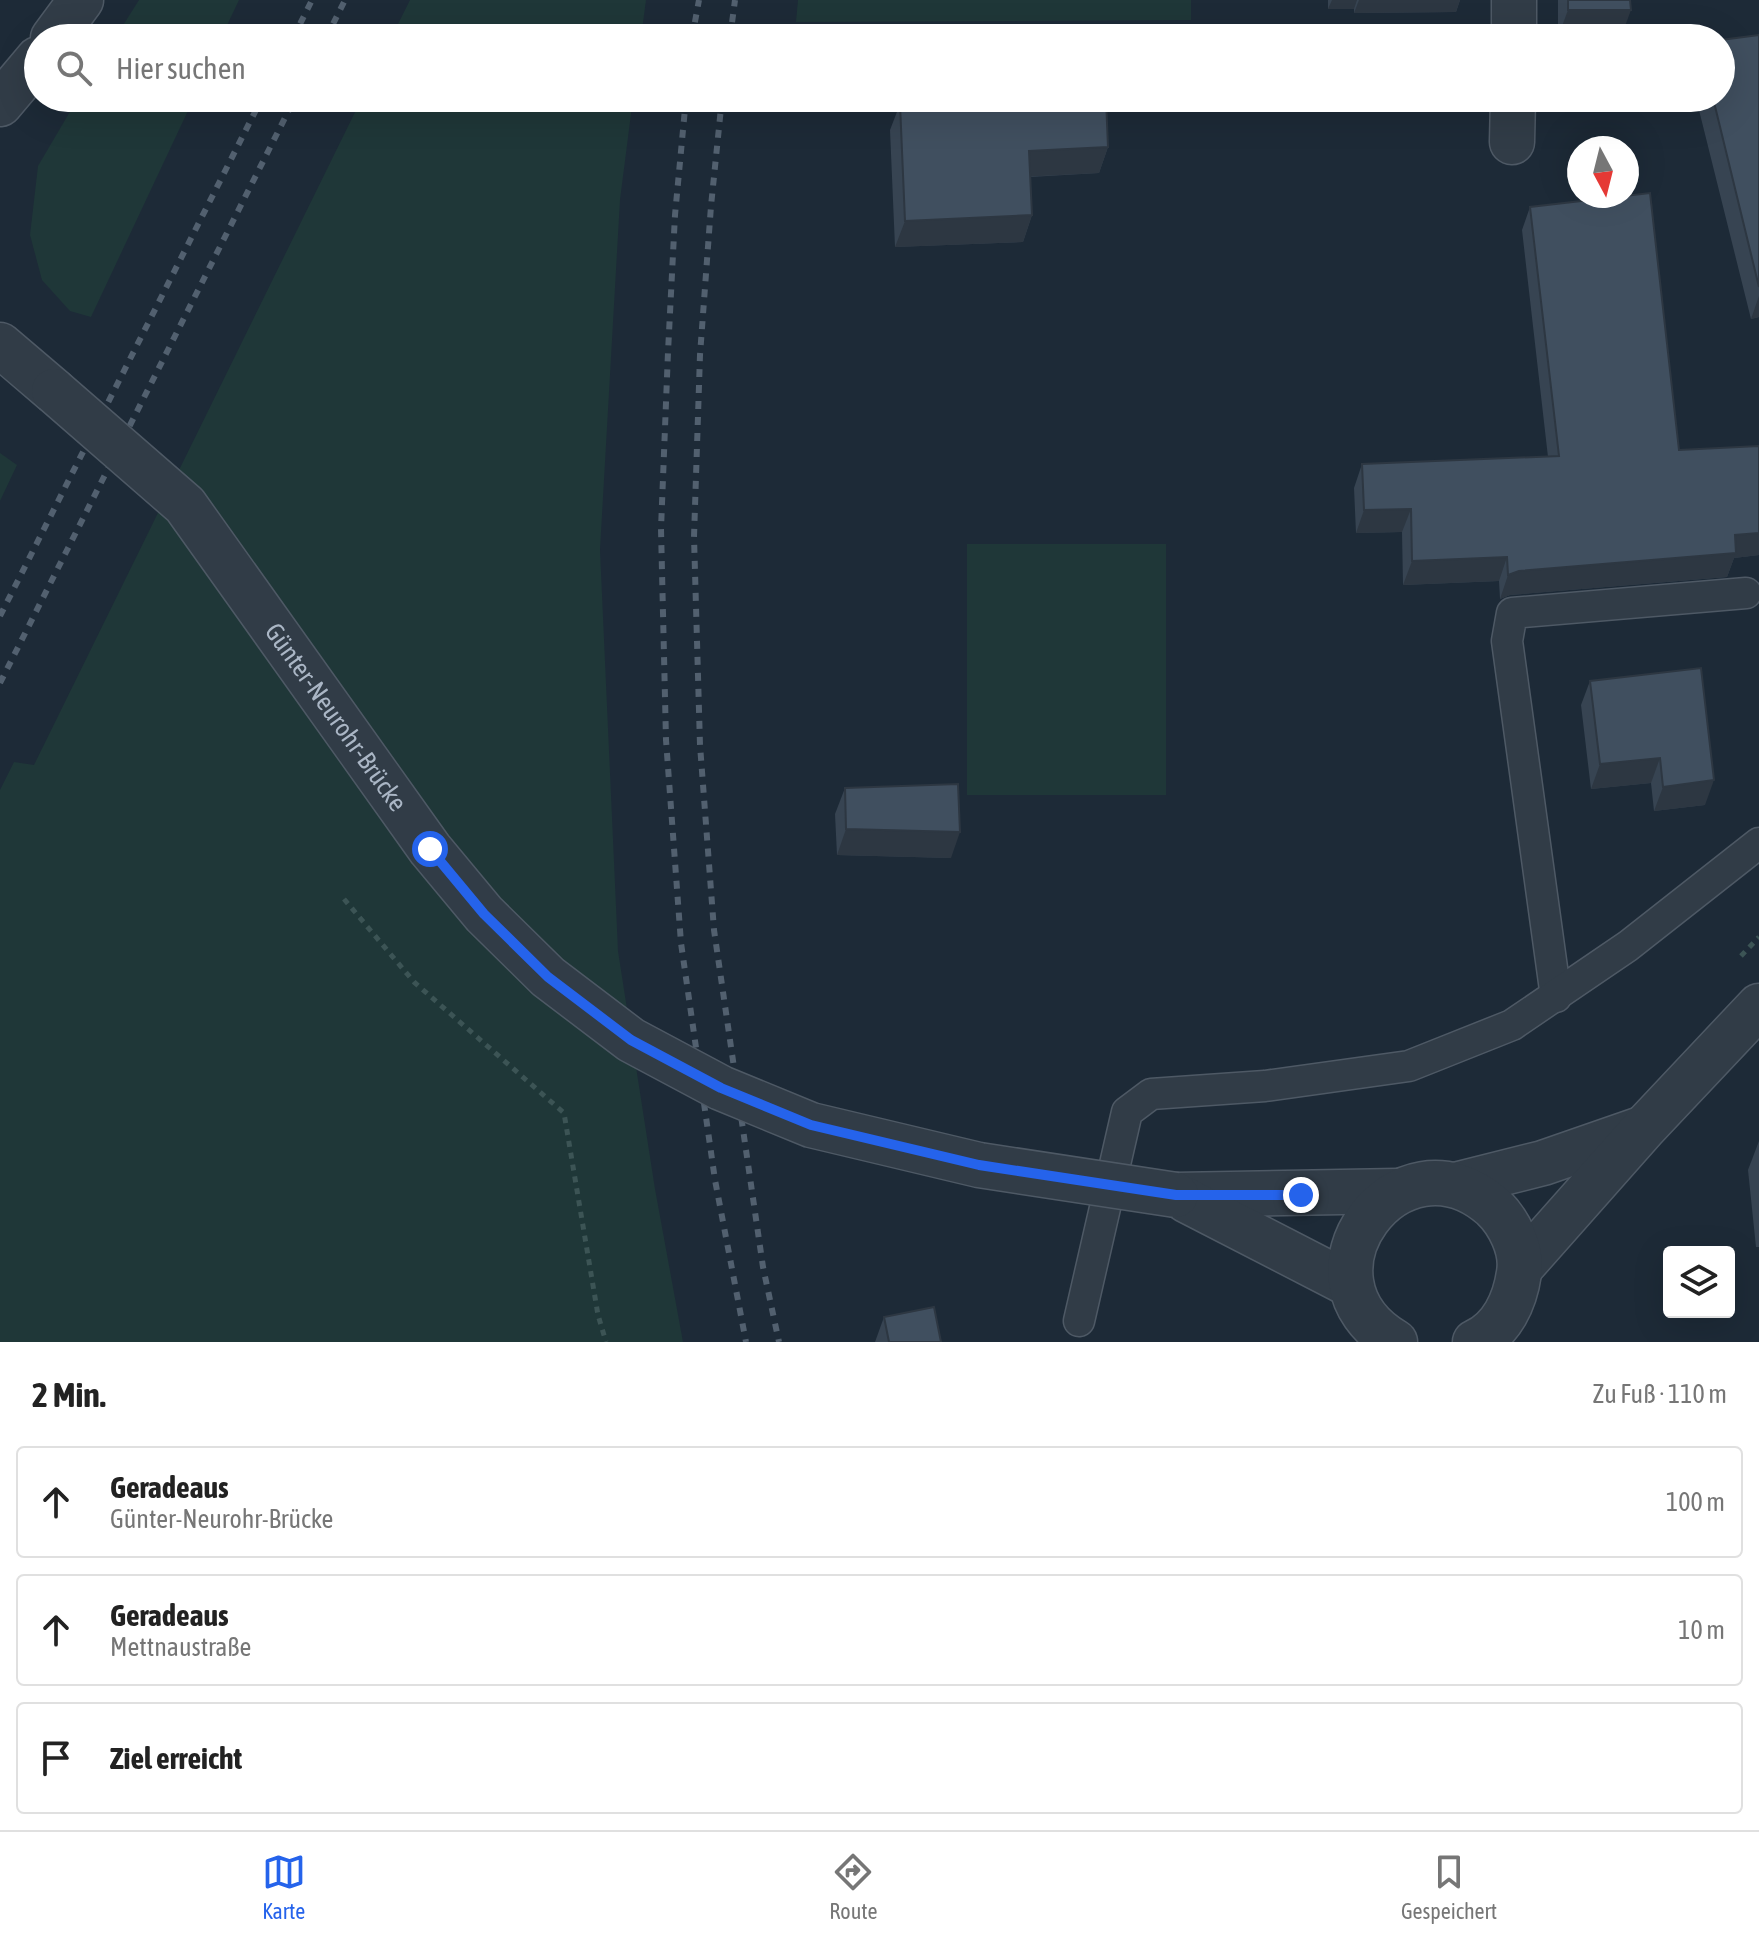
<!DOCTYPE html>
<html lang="de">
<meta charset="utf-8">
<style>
:root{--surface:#fff;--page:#f2f2f2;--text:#222;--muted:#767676;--line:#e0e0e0;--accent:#2563eb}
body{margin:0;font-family:"Asap Condensed",sans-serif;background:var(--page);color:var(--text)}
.controls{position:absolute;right:24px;bottom:24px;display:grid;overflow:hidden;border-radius:8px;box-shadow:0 8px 32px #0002}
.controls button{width:72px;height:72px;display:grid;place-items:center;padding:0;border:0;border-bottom:2px solid var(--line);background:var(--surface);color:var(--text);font:40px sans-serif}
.compass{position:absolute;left:1567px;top:136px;width:72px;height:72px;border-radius:50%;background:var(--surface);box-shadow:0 8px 32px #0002;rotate:173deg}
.stop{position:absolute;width:24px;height:24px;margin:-18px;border:6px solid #2563eb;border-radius:50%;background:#fff}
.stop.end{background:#2563eb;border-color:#fff;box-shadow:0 2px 8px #0008}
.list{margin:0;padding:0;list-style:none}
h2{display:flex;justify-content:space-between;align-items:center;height:104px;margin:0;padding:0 32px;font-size:34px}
h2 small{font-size:26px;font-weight:400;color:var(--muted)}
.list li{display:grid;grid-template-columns:52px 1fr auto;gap:24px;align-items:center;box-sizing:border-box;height:112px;margin:0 16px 16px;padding:0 16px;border:2px solid var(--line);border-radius:8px}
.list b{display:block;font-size:30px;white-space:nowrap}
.list p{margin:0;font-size:26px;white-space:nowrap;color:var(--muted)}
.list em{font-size:26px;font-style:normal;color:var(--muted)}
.icon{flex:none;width:44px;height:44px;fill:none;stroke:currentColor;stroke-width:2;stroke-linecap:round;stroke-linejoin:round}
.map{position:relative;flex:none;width:1759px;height:1342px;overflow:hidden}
.search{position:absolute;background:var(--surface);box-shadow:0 8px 32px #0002;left:24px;right:24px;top:24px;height:88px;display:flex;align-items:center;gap:20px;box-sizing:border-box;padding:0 28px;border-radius:44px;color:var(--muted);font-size:30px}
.sheet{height:488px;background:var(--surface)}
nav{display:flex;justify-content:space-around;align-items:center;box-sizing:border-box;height:112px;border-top:2px solid var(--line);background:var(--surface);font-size:22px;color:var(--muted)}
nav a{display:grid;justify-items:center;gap:4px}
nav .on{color:var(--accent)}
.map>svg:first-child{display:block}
</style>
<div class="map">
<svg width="1759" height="1342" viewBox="0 0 1759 1342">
<rect width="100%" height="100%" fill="#1d2a37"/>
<g fill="#1f3738">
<path d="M 139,0 L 239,0 L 221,38 L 115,38 Z"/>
<path d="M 410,0 L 646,0 L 641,38 L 391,38 Z"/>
<path d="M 798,0 L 1191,0 L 1191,20 L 796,22 Z"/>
<path d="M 78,98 L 194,98 L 91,317 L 70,311 L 42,280 L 30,235 L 38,166 Z"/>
<path d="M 362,98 L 633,98 L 620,200 L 600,550 L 618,951 L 655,1189 L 683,1342 L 0,1342 L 0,790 L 14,762 L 34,765 Z"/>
<path d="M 0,453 L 17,465 L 0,501 Z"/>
<rect x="967" y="544" width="199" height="251"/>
</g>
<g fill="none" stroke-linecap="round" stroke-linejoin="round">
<g stroke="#4e5965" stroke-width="33">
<g id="service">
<path d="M 1556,997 L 1507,641 L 1512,613 L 1746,593"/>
<path d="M 1079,1321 L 1127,1112 L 1151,1094 L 1265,1086 L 1409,1066 L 1512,1025 L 1628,946 L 1759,843"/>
</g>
</g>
<g stroke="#4e5965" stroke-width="47">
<g id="minor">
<path d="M 53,38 L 81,0"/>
<path d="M 1514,38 L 1514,0"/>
<path d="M 0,104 L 38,59"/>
<path d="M 1512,142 L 1513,98"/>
<path d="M 0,345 L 54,391"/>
<path d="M 1455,1185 L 1543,1163 L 1641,1129"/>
<path d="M 1176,1195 L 1398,1191"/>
<path d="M 1186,1200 L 1351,1285"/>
<path d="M 1520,1268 L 1644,1128 L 1759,1006"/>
<path d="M 1395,1342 C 1286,1278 1399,1124 1493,1207 C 1509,1222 1523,1250 1519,1273 C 1515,1301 1502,1330 1475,1342"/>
</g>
</g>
<g stroke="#3c5455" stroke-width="5" stroke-dasharray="6 6" stroke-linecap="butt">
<path d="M 344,899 L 414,982 L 564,1113 L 598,1315 L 606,1342"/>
<path d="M 1741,956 L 1759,937"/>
</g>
<use href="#service" stroke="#313c47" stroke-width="30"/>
<use href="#minor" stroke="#313c47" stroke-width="44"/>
<g stroke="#52606f" stroke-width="6" stroke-dasharray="8 8" stroke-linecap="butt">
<path d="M 293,38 L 312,0"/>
<path d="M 326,38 L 345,0"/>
<path d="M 692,38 L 699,0"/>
<path d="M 730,38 L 735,0"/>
<path d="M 686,98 L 675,215 L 668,352 L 661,529 L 666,740 L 681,943 L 715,1180 L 746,1342"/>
<path d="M 722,98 L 711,206 L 700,355 L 694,537 L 700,745 L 714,930 L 763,1267 L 779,1342"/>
<path d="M 0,616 L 262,98"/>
<path d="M 0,683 L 295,98"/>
</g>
<g stroke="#4e5965" stroke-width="47" stroke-linecap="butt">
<g id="minor-bridge">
<path id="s1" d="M 54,391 L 185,505 L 430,849 L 484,914 L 548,977 L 631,1040 L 721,1088 L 811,1125 L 979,1165 L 1176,1195"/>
</g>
</g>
<use href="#minor-bridge" stroke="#313c47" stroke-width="44"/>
</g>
<g fill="#374452">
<path d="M 1328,0 L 1460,0 L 1456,12 L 1354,13 L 1354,9 L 1328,9 Z"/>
<path d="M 1558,0 L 1630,0 L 1621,37 L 1558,37 Z"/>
<path d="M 1759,35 L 1759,317 L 1751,319 L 1696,98 L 1721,98 Z"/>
<path d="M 957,98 L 1106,98 L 1108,147 L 1099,173 L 1030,177 L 1032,215 L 1023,242 L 895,247 L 890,130 L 900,104 L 956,100 Z"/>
<path d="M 1530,207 L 1679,450 L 1759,446 L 1759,555 L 1734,558 L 1727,577 L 1510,595 L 1500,599 L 1499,581 L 1403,585 L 1402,532 L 1356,533 L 1354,488 L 1362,464 L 1548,457 L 1522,230 Z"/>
<path d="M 1590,681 L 1705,805 L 1654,811 L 1651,783 L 1591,789 L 1581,705 Z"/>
<path d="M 845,788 L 951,858 L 837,855 L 835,814 Z"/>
<path d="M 1759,1141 L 1759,1247 L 1756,1247 L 1748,1170 Z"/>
<path d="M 884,1317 L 941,1342 L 875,1342 Z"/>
</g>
<g fill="#2d3742">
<path d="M 1332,0 L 1357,0 L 1354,9 L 1328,9 Z"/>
<path d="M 1359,0 L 1460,0 L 1456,12 L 1354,13 Z"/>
<path d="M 1568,10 L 1631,10 L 1621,37 L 1558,37 Z"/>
<path d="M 1108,147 L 1099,173 L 1020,177 L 1029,151 Z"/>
<path d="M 1032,215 L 1023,242 L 895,247 L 905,221 Z"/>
<path d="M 1759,296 L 1759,317 L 1751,319 Z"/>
<path d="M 1411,509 L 1402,532 L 1356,533 L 1364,510 Z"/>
<path d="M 1759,533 L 1759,555 L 1734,558 L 1727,577 L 1510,595 L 1500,599 L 1508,575 L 1519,571 L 1735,535 Z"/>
<path d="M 1507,557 L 1499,581 L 1403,585 L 1412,561 Z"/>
<path d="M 1660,758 L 1651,783 L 1591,789 L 1600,764 Z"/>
<path d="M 1714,780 L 1705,805 L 1654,811 L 1663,787 Z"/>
<path d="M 846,829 L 960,832 L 951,858 L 837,855 Z"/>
</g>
<g fill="#404f5f" stroke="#2d3742" stroke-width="2">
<path d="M 1568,0 L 1630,0 L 1631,10 L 1568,10 Z"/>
<path d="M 1759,35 L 1759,287 L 1713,98 L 1721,98 L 1721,40 Z"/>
<path d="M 962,98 L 1106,98 L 1108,147 L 1029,151 L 1032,215 L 905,221 L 900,104 L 962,100 Z"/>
<path d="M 1650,193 L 1679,450 L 1759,446 L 1759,533 L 1735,535 L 1736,553 L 1519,571 L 1508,575 L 1507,557 L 1412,561 L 1411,509 L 1364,510 L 1362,464 L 1559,456 L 1530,207 Z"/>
<path d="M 1701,668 L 1714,780 L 1663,787 L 1660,758 L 1600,764 L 1590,681 Z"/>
<path d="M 958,784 L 960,832 L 846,829 L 845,788 Z"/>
<path d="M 934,1307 L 941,1342 L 889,1342 L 884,1317 Z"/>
</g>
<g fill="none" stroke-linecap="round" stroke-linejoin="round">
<path stroke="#2563eb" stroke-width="10" d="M 430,849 L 484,914 L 548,977 L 631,1040 L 721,1088 L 811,1125 L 979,1165 L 1176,1195 L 1301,1195"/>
</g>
<g text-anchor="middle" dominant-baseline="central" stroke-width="6" stroke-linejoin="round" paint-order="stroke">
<g font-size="26" fill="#aab6c5" stroke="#16212b">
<text stroke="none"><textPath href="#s1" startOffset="434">Günter-Neurohr-Brücke</textPath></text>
</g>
</g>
</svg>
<div class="controls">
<button><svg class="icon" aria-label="layers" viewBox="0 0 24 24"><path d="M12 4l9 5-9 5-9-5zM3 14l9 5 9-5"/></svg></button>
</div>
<svg class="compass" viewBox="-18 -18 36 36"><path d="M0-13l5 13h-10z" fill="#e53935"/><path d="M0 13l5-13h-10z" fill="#767676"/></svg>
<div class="stop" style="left:430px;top:849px"></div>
<div class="stop end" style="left:1301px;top:1195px"></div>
<div class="search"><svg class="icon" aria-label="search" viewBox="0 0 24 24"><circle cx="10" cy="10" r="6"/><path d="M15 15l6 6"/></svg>Hier suchen</div>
</div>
<section class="sheet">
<h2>2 Min.<small>Zu Fuß · 110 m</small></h2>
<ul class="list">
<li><svg class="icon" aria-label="ahead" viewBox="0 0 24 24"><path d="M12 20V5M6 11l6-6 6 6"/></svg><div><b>Geradeaus</b><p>Günter-Neurohr-Brücke</p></div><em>100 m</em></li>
<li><svg class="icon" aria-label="ahead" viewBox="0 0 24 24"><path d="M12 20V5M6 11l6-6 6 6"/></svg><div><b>Geradeaus</b><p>Mettnaustraße</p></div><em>10 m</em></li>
<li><svg class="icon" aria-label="arrive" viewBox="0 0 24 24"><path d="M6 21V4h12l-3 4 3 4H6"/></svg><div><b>Ziel erreicht</b></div></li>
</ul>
</section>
<nav>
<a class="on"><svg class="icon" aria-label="map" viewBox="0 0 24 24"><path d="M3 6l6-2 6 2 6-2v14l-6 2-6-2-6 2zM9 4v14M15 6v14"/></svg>Karte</a>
<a><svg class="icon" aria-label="directions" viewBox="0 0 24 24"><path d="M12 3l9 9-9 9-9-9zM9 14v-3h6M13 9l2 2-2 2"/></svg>Route</a>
<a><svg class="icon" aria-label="saved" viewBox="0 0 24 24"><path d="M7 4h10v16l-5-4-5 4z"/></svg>Gespeichert</a>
</nav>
